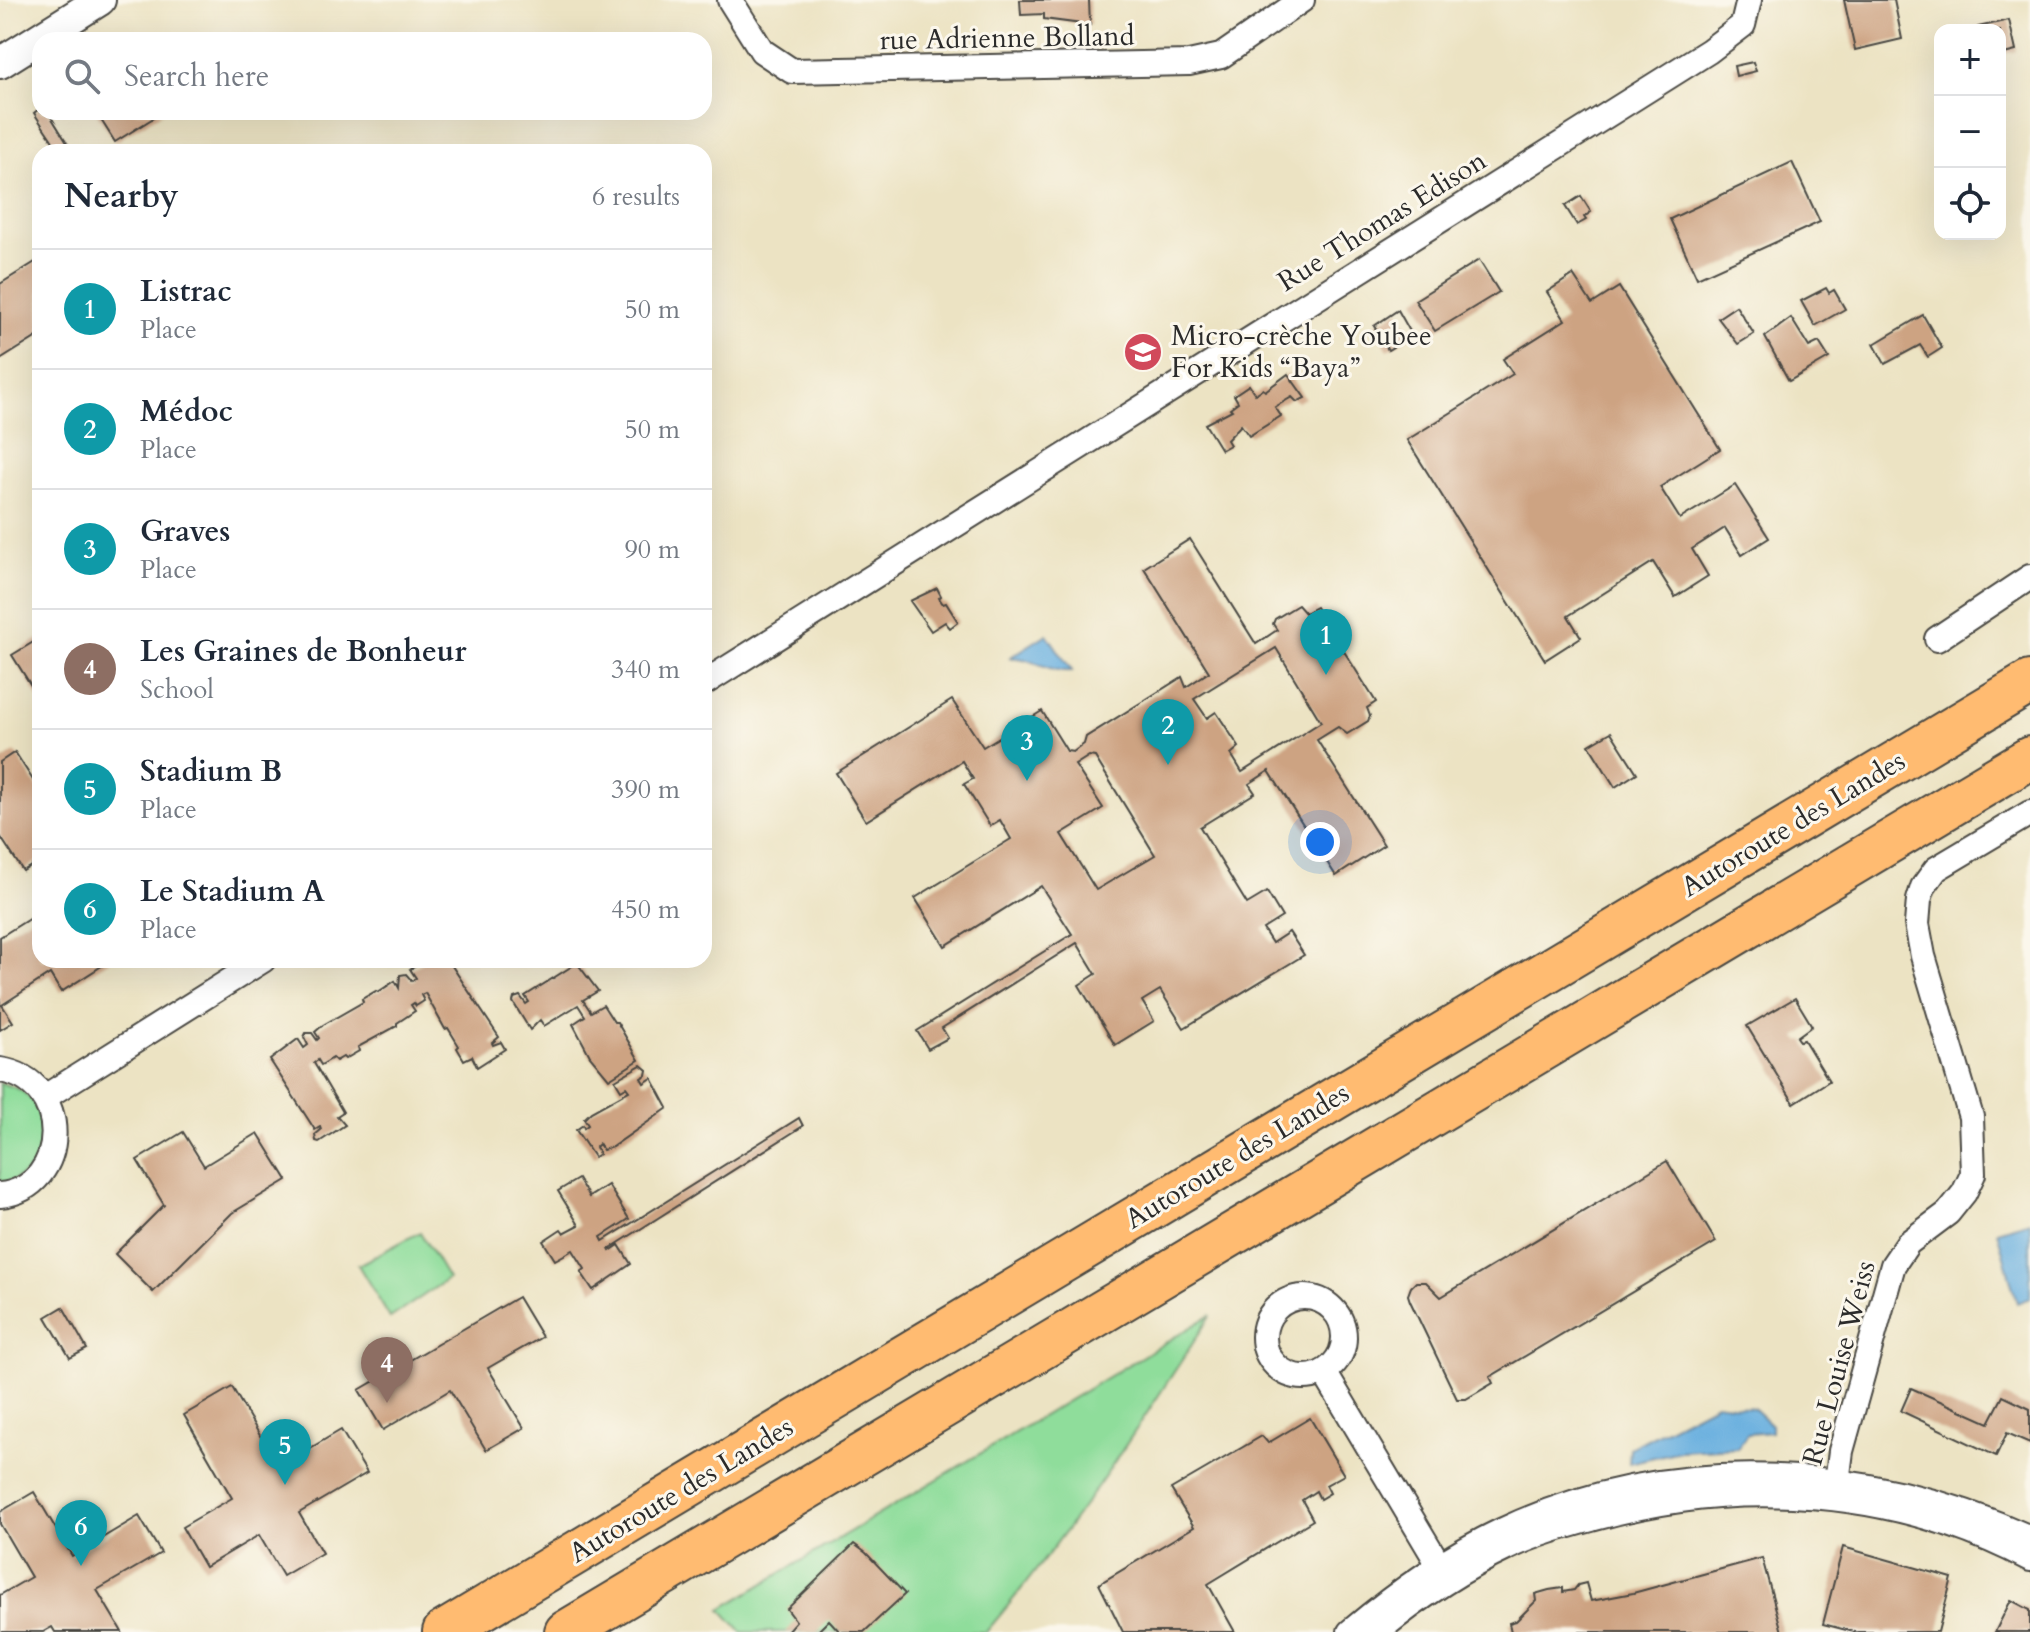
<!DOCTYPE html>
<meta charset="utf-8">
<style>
:root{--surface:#fff;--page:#f6f6f7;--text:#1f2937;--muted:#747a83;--line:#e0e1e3;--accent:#d1495b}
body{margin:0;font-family:Cardo,serif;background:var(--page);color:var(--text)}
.controls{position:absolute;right:24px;top:24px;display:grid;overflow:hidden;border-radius:16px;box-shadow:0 8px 32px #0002}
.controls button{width:72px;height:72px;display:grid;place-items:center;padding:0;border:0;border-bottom:2px solid var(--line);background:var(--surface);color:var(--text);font:40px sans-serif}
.you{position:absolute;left:1320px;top:842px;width:28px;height:28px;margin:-20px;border:6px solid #fff;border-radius:50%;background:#1a73e8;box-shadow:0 0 0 12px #1a73e833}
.badge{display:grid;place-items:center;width:52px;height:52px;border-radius:50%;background:var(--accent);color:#fff;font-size:26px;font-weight:700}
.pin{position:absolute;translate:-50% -66px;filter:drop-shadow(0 2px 4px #0008)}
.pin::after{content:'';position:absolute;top:42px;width:28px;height:24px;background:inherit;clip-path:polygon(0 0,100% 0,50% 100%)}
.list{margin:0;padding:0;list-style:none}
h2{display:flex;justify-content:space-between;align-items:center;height:104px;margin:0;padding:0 32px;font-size:34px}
h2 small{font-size:26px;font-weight:400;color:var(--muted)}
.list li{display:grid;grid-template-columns:52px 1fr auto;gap:24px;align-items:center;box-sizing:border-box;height:120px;padding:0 32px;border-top:2px solid var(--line)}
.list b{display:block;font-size:30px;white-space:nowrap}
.list p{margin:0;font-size:26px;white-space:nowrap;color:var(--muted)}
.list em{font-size:26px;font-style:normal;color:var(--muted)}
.icon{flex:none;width:44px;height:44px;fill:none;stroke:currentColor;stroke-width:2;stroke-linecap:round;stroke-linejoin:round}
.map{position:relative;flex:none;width:2030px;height:1632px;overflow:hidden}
.search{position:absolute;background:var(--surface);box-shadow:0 8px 32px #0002;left:32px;top:32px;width:680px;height:88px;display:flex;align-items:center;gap:20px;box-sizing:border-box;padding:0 28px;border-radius:24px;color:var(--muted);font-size:30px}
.panel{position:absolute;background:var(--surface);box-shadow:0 8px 32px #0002;left:32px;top:144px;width:680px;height:824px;border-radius:24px}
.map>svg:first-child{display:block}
</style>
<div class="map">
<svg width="2030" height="1632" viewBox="0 0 2030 1632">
<rect width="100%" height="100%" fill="#fbf7ec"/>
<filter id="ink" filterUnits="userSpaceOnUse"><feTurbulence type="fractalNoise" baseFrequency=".0125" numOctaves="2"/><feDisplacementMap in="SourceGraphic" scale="16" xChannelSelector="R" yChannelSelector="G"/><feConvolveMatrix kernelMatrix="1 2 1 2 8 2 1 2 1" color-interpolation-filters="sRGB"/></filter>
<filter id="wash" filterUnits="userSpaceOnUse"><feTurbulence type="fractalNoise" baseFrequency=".006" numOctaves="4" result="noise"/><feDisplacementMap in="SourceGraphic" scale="32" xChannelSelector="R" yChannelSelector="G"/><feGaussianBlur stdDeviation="1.8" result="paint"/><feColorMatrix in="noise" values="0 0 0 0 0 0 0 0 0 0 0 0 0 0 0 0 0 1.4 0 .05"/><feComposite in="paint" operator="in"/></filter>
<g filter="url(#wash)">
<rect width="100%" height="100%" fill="#ece3c3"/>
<g fill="#8fdd9b" stroke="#5d8463" stroke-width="2">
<path d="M 0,1083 C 7,1085 17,1087 23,1092 C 42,1106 48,1141 36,1161 C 28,1174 14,1181 0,1185 Z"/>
<path d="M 420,1232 L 448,1279 L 390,1318 L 358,1265 Z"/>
<path d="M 1211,1315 C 1141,1423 1070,1534 986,1632 L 742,1632 L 721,1609 Z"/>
</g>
<g fill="#68afdf" stroke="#4a6d85" stroke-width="2">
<path d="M 1047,634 L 1072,671 C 1048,673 1033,656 1009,658 Z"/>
<path d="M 2030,1221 L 2030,1298 L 2017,1303 L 1997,1231 Z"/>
<path d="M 1716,1403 L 1753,1408 L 1771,1425 L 1771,1432 L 1747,1434 L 1738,1448 L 1680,1451 L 1629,1463 L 1630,1448 Z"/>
</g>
<g id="blocks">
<g fill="#cda382" fill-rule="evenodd">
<path d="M 1020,0 L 1089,0 L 1090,25 L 1044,19 L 1044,14 L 1021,15 Z"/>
<path d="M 1844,0 L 1894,0 L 1902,39 L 1855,50 Z"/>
<path d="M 2009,20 L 2016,51 L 2000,55 L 2000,30 L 1978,30 L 1978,27 Z"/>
<path d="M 1753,62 L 1756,71 L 1736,76 L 1734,66 Z"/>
<path d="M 40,108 L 40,112 L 48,112 L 69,146 L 60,152 L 34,113 Z"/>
<path d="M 96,112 L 163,112 L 115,142 Z"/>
<path d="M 1792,162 L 1820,222 L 1697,278 L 1670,219 Z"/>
<path d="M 1581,196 L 1591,212 L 1584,217 L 1586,220 L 1577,225 L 1565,206 Z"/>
<path d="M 40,259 L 40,335 L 0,360 L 0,284 Z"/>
<path d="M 1479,260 L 1499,292 L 1435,331 L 1415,300 Z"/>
<path d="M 1573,275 L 1592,304 L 1619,287 L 1720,449 L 1660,487 L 1680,519 L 1735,485 L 1769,538 L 1742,555 L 1725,528 L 1692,549 L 1708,576 L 1675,597 L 1653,562 L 1568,616 L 1581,637 L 1545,660 L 1407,440 L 1513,374 L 1503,359 L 1565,320 L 1547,292 Z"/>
<path d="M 1826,288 L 1829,293 L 1834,290 L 1845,309 L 1815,326 L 1801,301 Z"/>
<path d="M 1736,306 L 1754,334 L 1738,344 L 1718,318 Z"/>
<path d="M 1398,310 L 1412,335 L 1388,350 L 1374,326 Z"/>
<path d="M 1923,315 L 1942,348 L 1928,357 L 1920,345 L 1885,364 L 1874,344 Z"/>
<path d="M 1791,318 L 1809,347 L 1819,342 L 1829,358 L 1789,381 L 1765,337 Z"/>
<path d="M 1288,374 L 1305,398 L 1297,402 L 1292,397 L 1275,407 L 1281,416 L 1249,436 L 1241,425 L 1227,440 L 1230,445 L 1221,450 L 1205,424 L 1232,410 L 1230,408 L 1238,402 L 1234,395 L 1249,385 L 1255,394 L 1263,389 L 1265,391 Z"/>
<path d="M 1190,539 L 1256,644 L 1277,630 L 1273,624 L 1275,619 L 1298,605 L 1305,613 L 1316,607 L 1376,702 L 1367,708 L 1370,716 L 1368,721 L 1347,734 L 1338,727 L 1317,740 L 1384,845 L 1336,876 L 1269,771 L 1249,784 L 1255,793 L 1200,827 L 1247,904 L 1267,892 L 1282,917 L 1263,929 L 1272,943 L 1289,932 L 1304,955 L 1184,1028 L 1160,990 L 1142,1001 L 1154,1021 L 1115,1045 L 1079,985 L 1096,974 L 1077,943 L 942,1028 L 948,1038 L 928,1049 L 917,1031 L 1072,934 L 1041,886 L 945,946 L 915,898 L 1011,839 L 1000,820 L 990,826 L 964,784 L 973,779 L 962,761 L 866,821 L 836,773 L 952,700 L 983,747 L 1042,711 L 1067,751 L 1073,752 L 1084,744 L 1086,737 L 1182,677 L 1186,687 L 1209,672 L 1144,568 ZM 1276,648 L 1321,722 L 1242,772 L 1231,754 L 1239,747 L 1216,712 L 1207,718 L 1194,699 ZM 1089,756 L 1095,757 L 1155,855 L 1096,890 L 1061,834 L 1103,808 L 1075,765 Z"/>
<path d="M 937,588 L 941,596 L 939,598 L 943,604 L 946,603 L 958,622 L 950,628 L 945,622 L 931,631 L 910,601 Z"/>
<path d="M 40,638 L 40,700 L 12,655 Z"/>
<path d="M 1611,732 L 1637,773 L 1615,787 L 1589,745 Z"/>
<path d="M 15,752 L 40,791 L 40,860 L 23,871 L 0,836 L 0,762 Z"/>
<path d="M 40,912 L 40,960 L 111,960 L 61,992 L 50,974 L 2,1005 L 13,1022 L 0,1030 L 0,937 Z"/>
<path d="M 428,960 L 448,960 L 499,1037 L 492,1043 L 493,1045 L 501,1042 L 505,1049 L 477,1067 L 472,1056 L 464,1060 L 457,1048 L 459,1046 L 448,1028 L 445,1029 L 425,993 L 421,995 L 424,1001 L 416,1006 L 414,1003 L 411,1005 L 415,1011 L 397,1023 L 397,1026 L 358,1047 L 359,1051 L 345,1059 L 343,1057 L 336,1061 L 333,1058 L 321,1065 L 318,1060 L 314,1063 L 343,1112 L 337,1116 L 345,1125 L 319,1142 L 316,1141 L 315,1135 L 321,1130 L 320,1127 L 315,1130 L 270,1060 L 298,1039 L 304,1048 L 308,1045 L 304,1037 L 306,1033 L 312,1033 L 317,1040 L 319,1038 L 315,1032 L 323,1025 L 363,1002 L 362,999 L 376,991 L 378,992 L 395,981 L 399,988 L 400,975 L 406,974 L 412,981 L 416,978 L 410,969 Z"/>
<path d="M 577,963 L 598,991 L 583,1000 L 591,1012 L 603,1005 L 614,1022 L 617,1022 L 639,1060 L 609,1079 L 590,1056 L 573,1024 L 585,1016 L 578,1005 L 544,1026 L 540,1020 L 530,1030 L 513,1002 L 514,998 L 520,996 L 526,1004 L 529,1002 L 525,996 Z"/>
<path d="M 1795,998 L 1812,1026 L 1797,1037 L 1800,1041 L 1804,1040 L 1829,1081 L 1794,1103 L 1747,1026 Z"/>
<path d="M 641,1065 L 647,1070 L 646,1075 L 641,1078 L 644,1083 L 652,1078 L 668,1108 L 612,1147 L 603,1150 L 599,1144 L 596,1147 L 599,1154 L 594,1157 L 576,1130 L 583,1125 L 584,1128 L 588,1125 L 584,1119 L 591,1112 L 629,1091 L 626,1087 L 621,1090 L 615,1080 Z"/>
<path d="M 799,1118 L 803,1126 L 609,1249 L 610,1251 L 619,1245 L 631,1264 L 593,1290 L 581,1272 L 585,1269 L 573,1250 L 555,1260 L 543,1241 L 561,1229 L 564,1233 L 579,1225 L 558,1191 L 578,1179 L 589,1197 L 608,1185 L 629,1219 L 601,1237 L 603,1241 Z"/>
<path d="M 183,1132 L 204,1166 L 258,1133 L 287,1180 L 232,1213 L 153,1292 L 115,1254 L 164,1205 L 137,1160 Z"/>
<path d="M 1667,1161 L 1716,1242 L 1490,1377 L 1493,1383 L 1466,1399 L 1457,1399 L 1410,1301 L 1408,1295 L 1411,1287 L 1416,1282 L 1426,1282 L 1441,1297 Z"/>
<path d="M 518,1297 L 542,1337 L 488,1368 L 524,1428 L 486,1450 L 450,1390 L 383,1430 L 359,1390 Z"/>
<path d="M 63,1307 L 87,1349 L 70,1358 L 46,1317 Z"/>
<path d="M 232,1387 L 278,1467 L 341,1430 L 367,1473 L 299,1513 L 322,1553 L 283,1576 L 259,1535 L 205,1567 L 182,1527 L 232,1498 L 184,1415 Z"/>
<path d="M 1911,1388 L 1989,1423 L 2003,1396 L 2030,1409 L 2030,1443 L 2007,1433 L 1996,1456 L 1901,1411 Z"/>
<path d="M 1310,1418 L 1344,1475 L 1326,1485 L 1330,1493 L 1320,1499 L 1316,1491 L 1302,1500 L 1313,1520 L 1208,1584 L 1235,1632 L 1123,1632 L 1099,1584 L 1194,1527 L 1171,1489 L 1262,1436 L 1268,1443 Z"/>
<path d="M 34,1492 L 72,1556 L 139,1516 L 161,1553 L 97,1590 L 122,1632 L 55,1632 L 52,1627 L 43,1632 L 0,1632 L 0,1595 L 31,1577 L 0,1524 L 0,1512 Z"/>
<path d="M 854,1544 L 866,1553 L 905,1594 L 864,1632 L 840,1632 L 829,1620 L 817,1632 L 786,1632 L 796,1621 L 787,1609 Z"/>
<path d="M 1843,1547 L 1952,1578 L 1938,1632 L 1854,1632 L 1823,1624 Z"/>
<path d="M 1762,1558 L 1782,1632 L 1511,1632 L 1509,1623 L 1516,1621 L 1536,1601 L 1535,1594 L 1549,1590 L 1563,1588 L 1563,1592 L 1574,1590 L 1578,1585 L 1586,1583 L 1591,1601 L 1633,1593 Z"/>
<path d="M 2011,1600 L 2030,1610 L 2030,1632 L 1995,1632 Z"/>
</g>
</g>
</g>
<g filter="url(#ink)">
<use href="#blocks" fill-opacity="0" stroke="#484742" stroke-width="2"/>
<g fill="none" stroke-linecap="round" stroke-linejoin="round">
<g stroke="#484742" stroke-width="28">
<g id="minor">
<path d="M 730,0 L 762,51 L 792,71 L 1189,63 L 1221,56 L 1302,0"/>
<path d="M 1937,639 L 2030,577"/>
<path d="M 704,683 L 1709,51 L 1743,25 L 1749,0"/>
<path d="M 0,1070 C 72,1080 71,1188 0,1195"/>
<path d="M 45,1097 L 263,960"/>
<circle cx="1304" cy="1337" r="40"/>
<path d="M 1324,1372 L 1447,1578"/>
<path d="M 1835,1498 L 1841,1451 L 1893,1265 L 1908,1243 L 1948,1213 L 1964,1193 L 1973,1174 L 1971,1117 L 1923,956 L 1917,924 L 1919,900 L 1923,887 L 1936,869 L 2030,813"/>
<path d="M 1350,1632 C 1396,1593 1446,1557 1501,1531 C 1667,1452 1865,1462 2030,1538"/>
<path d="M 1377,1632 C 1417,1599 1462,1569 1509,1547 C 1536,1534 1566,1526 1595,1518 C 1739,1477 1897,1488 2030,1559"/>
</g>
</g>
<g stroke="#484742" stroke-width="34">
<path id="tertiary" d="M 0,63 L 100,0"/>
</g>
<g stroke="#484742" stroke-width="46">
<g id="motorway">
<path d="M 444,1632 L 2030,682"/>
<path d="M 566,1632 L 2030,758"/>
</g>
</g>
<use href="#minor" stroke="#fff" stroke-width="24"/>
<use href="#tertiary" stroke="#fff" stroke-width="30"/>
<use href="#motorway" stroke="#ffbb71" stroke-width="42"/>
</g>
</g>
<defs>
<g id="school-disc" transform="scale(2)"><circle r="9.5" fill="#d1495b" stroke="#fbf7ec"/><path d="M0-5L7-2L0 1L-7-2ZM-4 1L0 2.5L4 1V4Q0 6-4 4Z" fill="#fff"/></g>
</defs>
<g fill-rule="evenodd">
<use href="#school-disc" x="1143" y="352"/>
</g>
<g text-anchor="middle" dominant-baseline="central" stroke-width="6" stroke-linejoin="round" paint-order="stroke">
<g font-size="28" fill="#2b2b2b" stroke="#fbf7ec">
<text transform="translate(1007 38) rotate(-1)">rue Adrienne Bolland</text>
<text transform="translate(1382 221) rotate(-32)">Rue Thomas Edison</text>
<text transform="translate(1793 824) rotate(-31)">Autoroute des Landes</text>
<text transform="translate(1237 1156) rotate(-31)">Autoroute des Landes</text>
<text transform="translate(1839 1363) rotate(-75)">Rue Louise Weiss</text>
<text transform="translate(681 1490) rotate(-31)">Autoroute des Landes</text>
</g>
<g font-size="28" fill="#2b2b2b" stroke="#fbf7ec" text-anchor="start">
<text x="1171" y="336">Micro-crèche Youbee<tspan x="1171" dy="32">For Kids “Baya”</tspan></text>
</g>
</g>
</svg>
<div class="controls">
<button>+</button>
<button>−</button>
<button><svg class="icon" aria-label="locate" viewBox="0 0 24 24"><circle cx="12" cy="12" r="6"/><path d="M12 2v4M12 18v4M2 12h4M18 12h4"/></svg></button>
</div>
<div class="you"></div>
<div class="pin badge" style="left:1326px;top:675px;background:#0f9aa8">1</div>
<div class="pin badge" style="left:1168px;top:765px;background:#0f9aa8">2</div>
<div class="pin badge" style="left:1027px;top:781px;background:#0f9aa8">3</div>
<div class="pin badge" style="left:387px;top:1403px;background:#8d6e63">4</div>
<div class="pin badge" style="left:285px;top:1485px;background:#0f9aa8">5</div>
<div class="pin badge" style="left:81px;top:1566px;background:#0f9aa8">6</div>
<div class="search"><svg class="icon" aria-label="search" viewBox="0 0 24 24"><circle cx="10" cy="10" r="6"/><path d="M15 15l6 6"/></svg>Search here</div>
<section class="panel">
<h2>Nearby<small>6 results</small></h2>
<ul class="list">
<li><span class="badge" style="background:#0f9aa8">1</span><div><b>Listrac</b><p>Place</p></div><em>50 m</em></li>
<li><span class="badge" style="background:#0f9aa8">2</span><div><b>Médoc</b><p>Place</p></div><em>50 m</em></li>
<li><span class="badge" style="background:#0f9aa8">3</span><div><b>Graves</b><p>Place</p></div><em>90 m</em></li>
<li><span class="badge" style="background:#8d6e63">4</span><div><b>Les Graines de Bonheur</b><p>School</p></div><em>340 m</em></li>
<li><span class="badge" style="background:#0f9aa8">5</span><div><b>Stadium B</b><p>Place</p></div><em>390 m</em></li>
<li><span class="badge" style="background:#0f9aa8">6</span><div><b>Le Stadium A</b><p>Place</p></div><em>450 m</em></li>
</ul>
</section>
</div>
